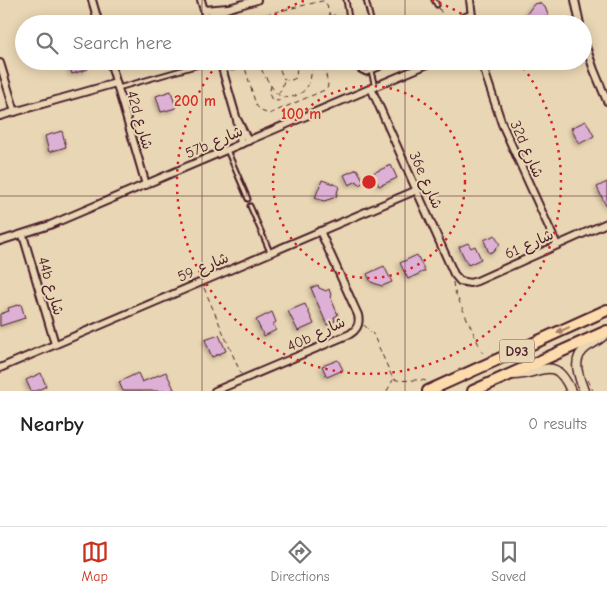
<!DOCTYPE html>
<meta charset="utf-8">
<style>
:root{--surface:#fff;--page:#f6f6f6;--text:#222;--muted:#767676;--line:#e0e0e0;--accent:#c8321e}
body{margin:0;font-family:"Comic Neue","Playpen Sans Arabic",sans-serif;background:var(--page);color:var(--text)}
.list{margin:0;padding:0;list-style:none}
h2{display:flex;justify-content:space-between;align-items:center;height:65px;margin:0;padding:0 20px;font-size:21px}
h2 small{font-size:16px;font-weight:400;color:var(--muted)}
.icon{flex:none;width:28px;height:28px;fill:none;stroke:currentColor;stroke-width:2;stroke-linecap:round;stroke-linejoin:round}
.map{position:relative;flex:none;width:607px;height:391px;overflow:hidden}
.search{position:absolute;background:var(--surface);box-shadow:0 2px 12px #0003;left:15px;right:15px;top:15px;height:55px;display:flex;align-items:center;gap:12px;box-sizing:border-box;padding:0 18px;border-radius:28px;color:var(--muted);font-size:19px}
.sheet{height:135px;background:var(--surface)}
nav{display:flex;justify-content:space-around;align-items:center;box-sizing:border-box;height:70px;border-top:1px solid var(--line);background:var(--surface);font-size:14px;color:var(--muted)}
nav a{display:grid;justify-items:center;gap:2px}
nav .on{color:var(--accent)}
.map>svg:first-child{display:block}
</style>
<div class="map">
<svg width="607" height="391" viewBox="0 0 607 391">
<defs>
<filter id="shadow"><feDropShadow dx="-2" dy="2" stdDeviation="2.5" flood-color="#0004"/></filter>
</defs>
<rect width="100%" height="100%" fill="#e9d6b4"/>
<filter id="ink" filterUnits="userSpaceOnUse"><feTurbulence type="fractalNoise" baseFrequency=".02" numOctaves="2"/><feDisplacementMap in="SourceGraphic" scale="10" xChannelSelector="R" yChannelSelector="G"/><feConvolveMatrix kernelMatrix="1 2 1 2 8 2 1 2 1" color-interpolation-filters="sRGB"/></filter>
<g filter="url(#ink)">
<g fill="#ddb1d6" stroke="#4a1f2b" filter="url(#shadow)">
<path d="M 539,3 L 545,7 L 548,15 L 542,24 L 526,15 L 534,4 Z"/>
<path d="M 68,61 L 85,61 L 88,69 L 72,74 Z"/>
<path d="M 171,91 L 176,108 L 161,112 L 156,96 Z"/>
<path d="M 586,121 L 594,136 L 579,144 L 571,128 Z"/>
<path d="M 62,131 L 66,147 L 49,152 L 45,136 Z"/>
<path d="M 391,165 L 397,178 L 379,186 L 373,173 Z"/>
<path d="M 357,169 L 364,182 L 359,185 L 357,181 L 349,185 L 344,175 Z"/>
<path d="M 322,180 L 339,186 L 336,197 L 324,201 L 315,198 Z"/>
<path d="M 607,182 L 607,208 L 597,187 Z"/>
<path d="M 495,235 L 500,245 L 495,248 L 496,250 L 489,253 L 484,240 Z"/>
<path d="M 468,243 L 471,248 L 475,246 L 481,259 L 468,265 L 459,247 Z"/>
<path d="M 417,255 L 425,271 L 408,279 L 400,263 Z"/>
<path d="M 384,266 L 392,282 L 382,286 L 371,282 L 367,274 Z"/>
<path d="M 318,285 L 319,288 L 326,291 L 329,289 L 331,295 L 330,296 L 338,315 L 334,317 L 335,321 L 327,325 L 311,288 Z"/>
<path d="M 21,304 L 25,318 L 0,326 L 0,314 L 9,311 L 8,308 Z"/>
<path d="M 305,304 L 314,324 L 298,331 L 288,311 Z"/>
<path d="M 272,312 L 276,322 L 273,324 L 276,330 L 264,336 L 256,320 Z"/>
<path d="M 219,335 L 226,351 L 212,357 L 205,340 Z"/>
<path d="M 338,360 L 343,370 L 327,377 L 322,366 Z"/>
<path d="M 166,372 L 174,389 L 169,391 L 123,391 L 119,382 L 138,373 L 142,382 Z"/>
<path d="M 41,373 L 46,386 L 36,391 L 31,391 L 26,380 Z"/>
</g>
<g fill="none" stroke-linecap="round" stroke-linejoin="round">
<g stroke="#4a1f2b" stroke-width="7">
<g id="service">
<path d="M 346,0 L 350,24"/>
<path d="M 366,0 L 372,24"/>
<path d="M 434,0 L 437,5"/>
<path d="M 458,24 L 461,17 L 472,13"/>
<path d="M 358,61 L 360,70 L 366,73 L 379,68 L 381,61"/>
<path d="M 371,71 L 375,87"/>
<path d="M 118,88 L 213,61"/>
<path d="M 227,150 L 248,199"/>
<path d="M 250,206 L 270,252"/>
</g>
</g>
<g stroke="#4a1f2b" stroke-width="10">
<g id="minor">
<path d="M 92,0 L 99,24"/>
<path d="M 201,0 L 208,24"/>
<path d="M 470,0 L 473,24"/>
<path d="M 575,0 L 580,24"/>
<path d="M 204,10 L 228,8"/>
<path d="M 206,17 L 229,8 L 257,0"/>
<path d="M 583,38 L 594,70 L 607,101"/>
<path d="M 110,61 L 146,185"/>
<path d="M 220,61 L 237,120 L 241,144"/>
<path d="M 481,61 L 502,124 L 557,245"/>
<path d="M 0,63 L 15,112"/>
<path d="M 371,88 L 454,274 L 460,281 L 470,283 L 477,281 L 607,223"/>
<path d="M 0,116 L 116,83"/>
<path d="M 238,121 L 248,141"/>
<path d="M 23,235 L 55,344"/>
<path d="M 0,241 L 50,225 L 435,61"/>
<path d="M 0,368 L 417,190"/>
<path d="M 215,391 L 350,334 C 358,329 360,323 358,315 L 320,231"/>
</g>
</g>
<g stroke="#4a1f2b" stroke-width="11">
<g id="tertiary">
<path d="M 512,375 C 541,376 554,352 571,391"/>
<path d="M 584,391 C 579,376 570,359 587,347 C 594,343 601,339 607,333"/>
</g>
</g>
<g stroke="#4a1f2b" stroke-width="14">
<g id="primary">
<path d="M 428,391 L 607,310"/>
<path d="M 473,391 L 607,331"/>
</g>
</g>
<g stroke="#4a1f2b" stroke-width="1" stroke-dasharray="5 4" stroke-linecap="butt">
<path d="M 439,8 L 443,16 L 443,24"/>
<path d="M 331,16 L 335,15 L 337,24"/>
<path d="M 300,22 L 308,21 L 313,24"/>
<path d="M 251,24 L 263,15 L 322,1 L 324,1 L 327,5 L 332,24"/>
<path d="M 270,24 C 280,16 290,15 300,24"/>
<path d="M 243,61 L 256,105 L 261,111 L 269,114 L 327,89 L 328,85 L 325,70 L 338,65 L 340,61"/>
<path d="M 258,61 C 259,67 274,93 279,95 C 287,101 302,95 307,87 C 313,78 309,69 317,61"/>
<path d="M 277,61 L 283,78 L 289,81 L 296,78 L 297,66"/>
<path d="M 296,61 L 297,66 L 300,67 L 303,65 L 303,61"/>
<path d="M 303,65 L 311,68"/>
<path d="M 231,71 L 256,65 L 261,61"/>
<path d="M 271,86 L 269,94 L 272,100 L 278,101 L 285,97"/>
<path d="M 278,94 L 282,88 L 284,80"/>
<path d="M 453,282 L 454,290 L 484,356"/>
<path d="M 204,288 L 241,374"/>
<path d="M 364,325 L 373,334 L 393,379 C 405,383 418,377 429,382"/>
<path d="M 588,380 L 593,391"/>
<path d="M 387,391 L 393,380"/>
</g>
<use href="#service" stroke="#e9d6b4" stroke-width="3"/>
<use href="#minor" stroke="#e9d6b4" stroke-width="6"/>
<use href="#tertiary" stroke="#e9d6b4" stroke-width="8"/>
<use href="#primary" stroke="#fcdcac" stroke-width="10"/>
</g>
<defs><path id="oneway-solid" d="M-6-.8H1V-3.2L6.5 0L1 3.2V.8H-6Z" transform="scale(1.25)"/></defs>
<use fill="#a37e6c" href="#oneway-solid" transform="translate(563 330) rotate(156)"/>
</g>
<path fill="none" stroke="#4a1f2b" stroke-width="1" stroke-opacity="0.55" d="M 202,0 L 202,24M 405,0 L 405,24M 202,61 L 202,391M 405,61 L 405,391M 0,196 L 607,196"/>
<g fill="none" stroke="#d62828" stroke-width="2.5" stroke-dasharray="2.5 5">
<circle cx="369" cy="182" r="96"/>
<path d="M262 23A192 192 0 0 1 306 0M432 0A192 192 0 0 1 476 23M519 62A192 192 0 1 1 219 62"/>
</g>
<g text-anchor="middle" dominant-baseline="central" stroke-width="4" stroke-linejoin="round" paint-order="stroke">
<rect fill="#e9d6b4" stroke="#7a5654" stroke-width="1" x="499.5" y="339.5" width="35" height="23" rx="4"/>
<g font-size="14" font-weight="bold" fill="#4a1f2b">
<text x="517" y="351">D93</text>
</g>
<g font-size="15" fill="#4a1f2b" stroke="#e9d6b4">
<text transform="translate(140 120) rotate(74)">42d شارع</text>
<text transform="translate(214 142) rotate(-23)">57b شارع</text>
<text transform="translate(527 149) rotate(66)">32d شارع</text>
<text transform="translate(426 180) rotate(66)">36e شارع</text>
<text transform="translate(529 244) rotate(-24)">شارع 61</text>
<text transform="translate(203 267) rotate(-23)">شارع 59</text>
<text transform="translate(51 286) rotate(74)">44b شارع</text>
<text transform="translate(316 334) rotate(-25)">40b شارع</text>
</g>
</g>
<circle cx="369" cy="182" r="8" fill="#d62828" stroke="#e9d6b4" stroke-width="2.5"/>
<g font-size="15" text-anchor="middle" font-weight="bold" fill="#d62828" stroke="#e9d6b4" stroke-width="4" stroke-linejoin="round" paint-order="stroke">
<text x="195" y="106">200 m</text>
<text x="301" y="119">100 m</text>
</g>
</svg>
<div class="search"><svg class="icon" aria-label="search" viewBox="0 0 24 24"><circle cx="10" cy="10" r="6"/><path d="M15 15l6 6"/></svg>Search here</div>
</div>
<section class="sheet">
<h2>Nearby<small>0 results</small></h2>
<ul class="list">
</ul>
</section>
<nav>
<a class="on"><svg class="icon" aria-label="map" viewBox="0 0 24 24"><path d="M3 6l6-2 6 2 6-2v14l-6 2-6-2-6 2zM9 4v14M15 6v14"/></svg>Map</a>
<a><svg class="icon" aria-label="directions" viewBox="0 0 24 24"><path d="M12 3l9 9-9 9-9-9zM9 14v-3h6M13 9l2 2-2 2"/></svg>Directions</a>
<a><svg class="icon" aria-label="saved" viewBox="0 0 24 24"><path d="M7 4h10v16l-5-4-5 4z"/></svg>Saved</a>
</nav>
